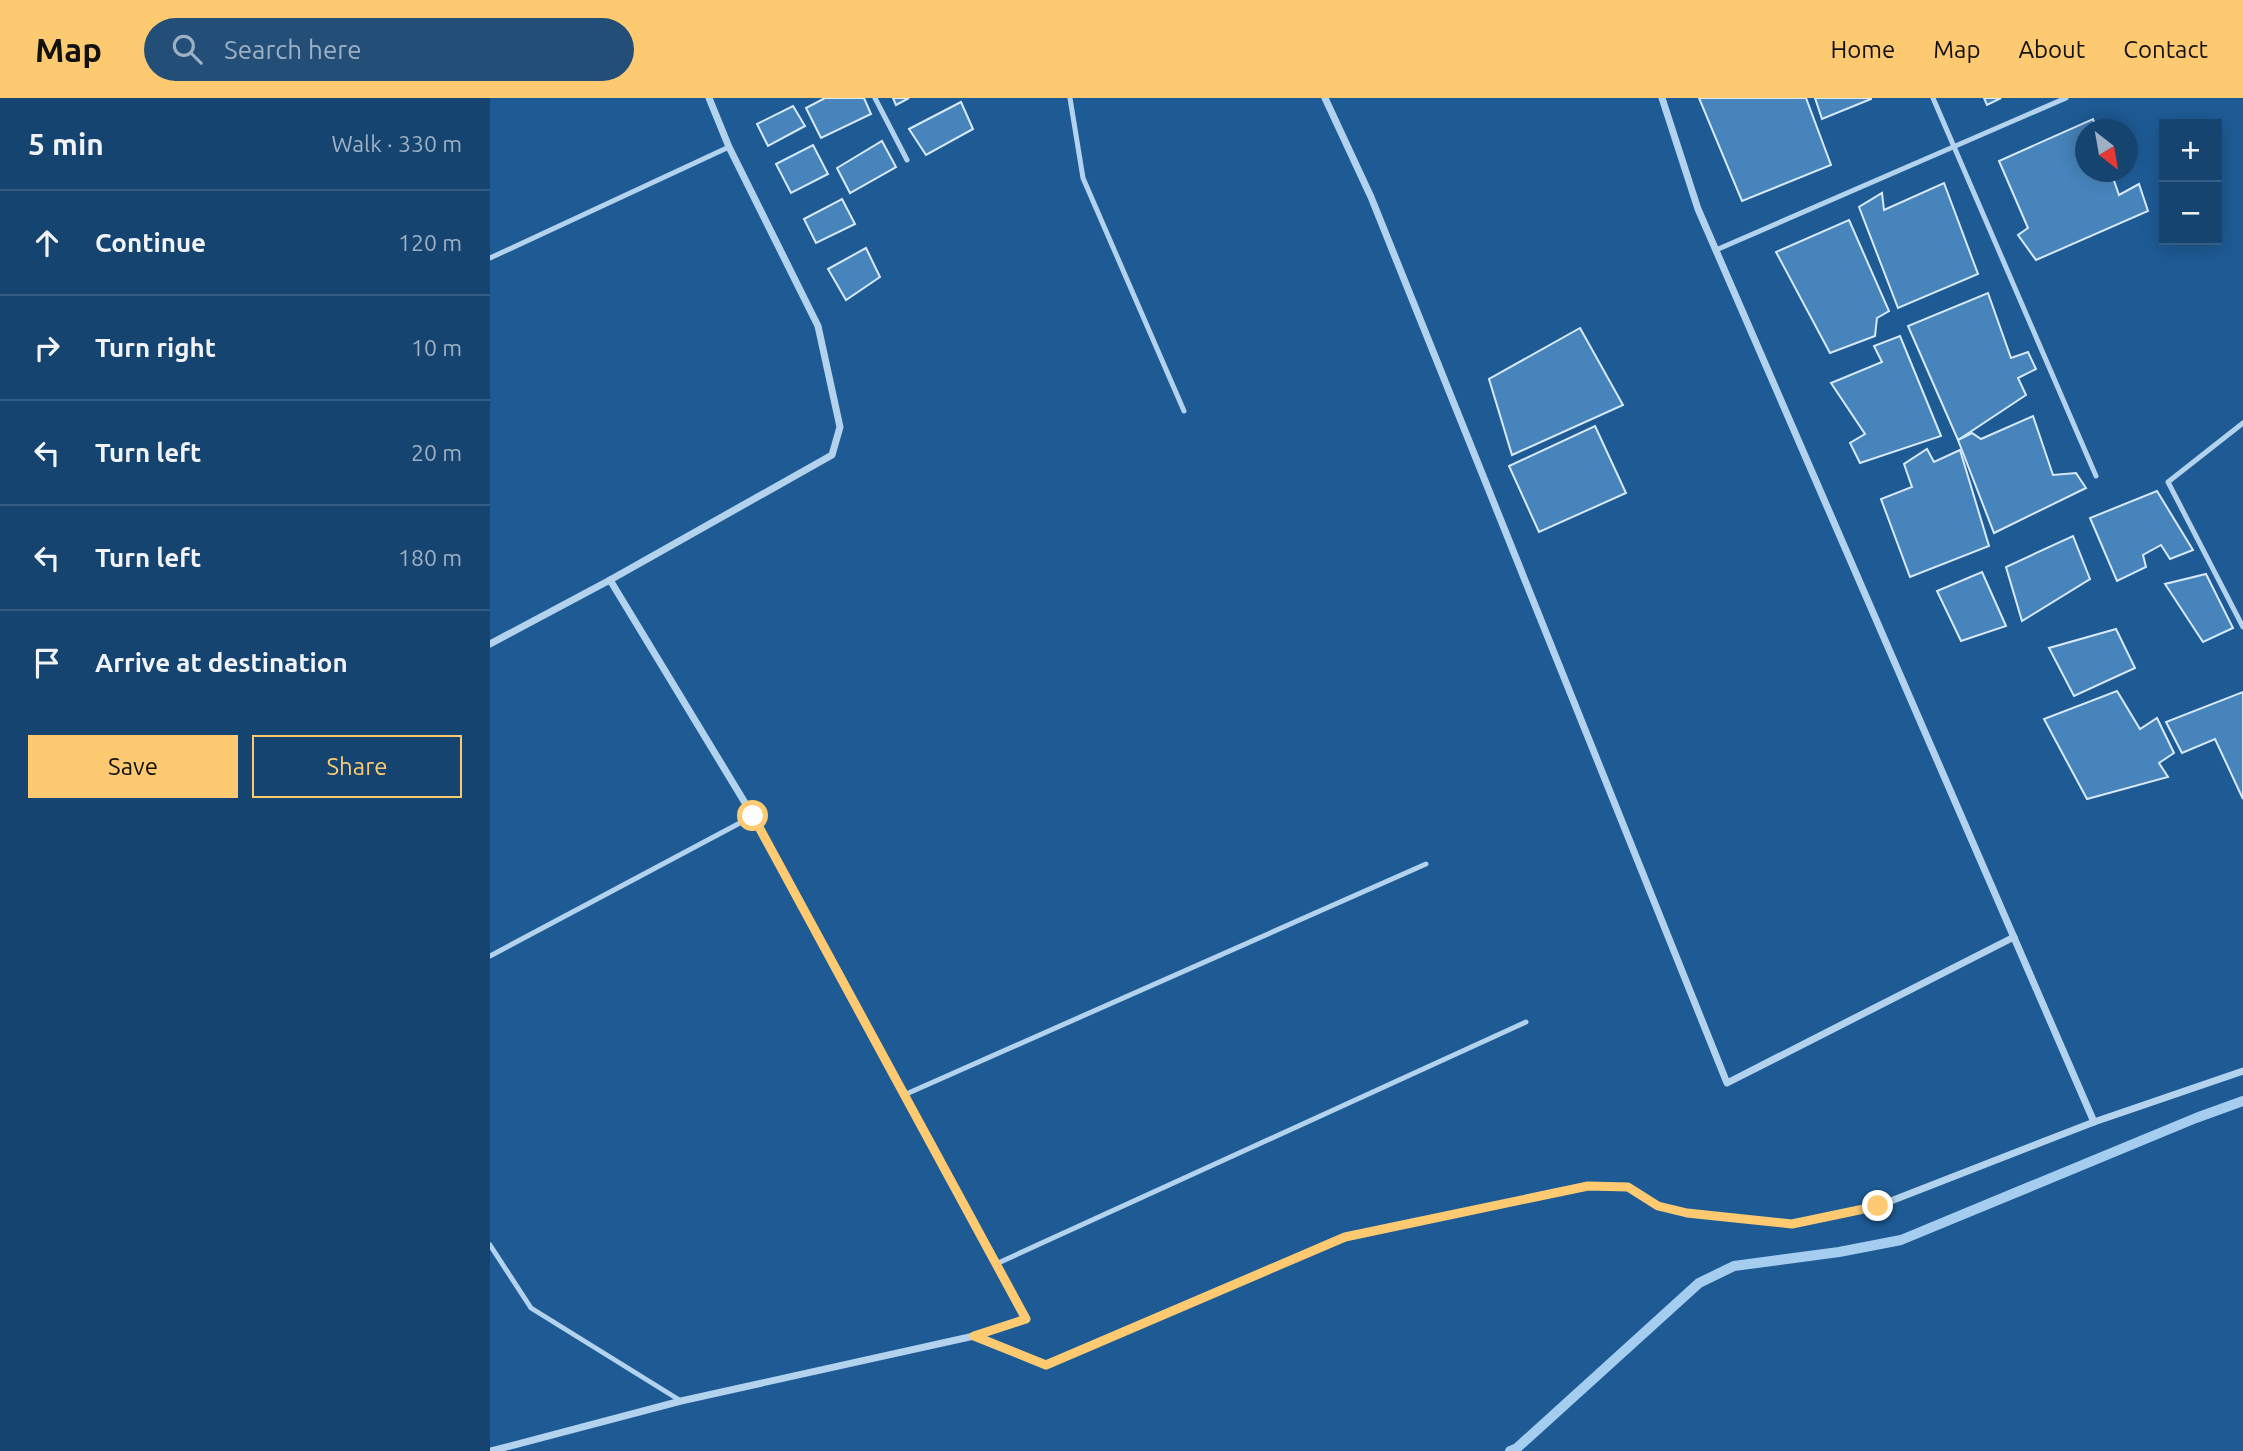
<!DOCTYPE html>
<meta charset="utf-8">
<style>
:root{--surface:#164470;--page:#234e78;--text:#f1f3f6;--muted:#9eb0c3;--line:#355c83;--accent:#fdca71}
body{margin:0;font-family:Ubuntu,sans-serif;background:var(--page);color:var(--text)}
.controls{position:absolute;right:21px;top:21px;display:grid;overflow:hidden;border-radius:0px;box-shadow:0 4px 18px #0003}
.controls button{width:63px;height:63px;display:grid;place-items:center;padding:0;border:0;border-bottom:2px solid var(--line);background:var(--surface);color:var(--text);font:35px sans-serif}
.compass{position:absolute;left:1585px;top:21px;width:63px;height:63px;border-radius:50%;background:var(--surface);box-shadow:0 4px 18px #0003;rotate:149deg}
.stop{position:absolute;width:21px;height:21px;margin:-16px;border:5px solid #fdca71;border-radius:50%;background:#fff}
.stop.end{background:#fdca71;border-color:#fff;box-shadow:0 2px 7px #0008}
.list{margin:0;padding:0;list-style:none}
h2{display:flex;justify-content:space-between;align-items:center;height:91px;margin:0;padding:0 28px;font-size:30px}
h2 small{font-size:23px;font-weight:400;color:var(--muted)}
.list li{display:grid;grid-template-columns:46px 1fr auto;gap:21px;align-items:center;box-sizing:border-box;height:105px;padding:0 28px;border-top:2px solid var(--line)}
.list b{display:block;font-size:26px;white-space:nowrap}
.list em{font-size:23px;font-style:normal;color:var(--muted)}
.actions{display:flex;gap:14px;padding:21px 28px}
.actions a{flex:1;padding:16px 0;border:2px solid var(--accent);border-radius:0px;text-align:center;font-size:24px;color:var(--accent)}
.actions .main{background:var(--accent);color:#111}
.icon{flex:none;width:38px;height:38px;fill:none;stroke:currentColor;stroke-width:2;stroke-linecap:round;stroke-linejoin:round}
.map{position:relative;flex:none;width:1753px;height:1353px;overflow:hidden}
header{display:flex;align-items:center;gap:42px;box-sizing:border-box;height:98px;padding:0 35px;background:var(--accent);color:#111}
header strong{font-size:33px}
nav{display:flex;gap:38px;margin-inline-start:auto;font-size:24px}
.search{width:490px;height:63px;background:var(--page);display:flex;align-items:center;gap:18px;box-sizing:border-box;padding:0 24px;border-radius:38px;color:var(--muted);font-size:26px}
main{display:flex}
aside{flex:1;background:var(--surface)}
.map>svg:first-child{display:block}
</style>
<header>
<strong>Map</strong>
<div class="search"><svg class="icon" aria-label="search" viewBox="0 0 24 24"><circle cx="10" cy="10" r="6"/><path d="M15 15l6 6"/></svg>Search here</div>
<nav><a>Home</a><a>Map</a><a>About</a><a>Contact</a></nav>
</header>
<main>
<aside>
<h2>5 min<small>Walk · 330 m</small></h2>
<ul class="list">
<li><svg class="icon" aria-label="ahead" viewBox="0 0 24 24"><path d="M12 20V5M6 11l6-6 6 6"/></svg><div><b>Continue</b></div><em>120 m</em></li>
<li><svg class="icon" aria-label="right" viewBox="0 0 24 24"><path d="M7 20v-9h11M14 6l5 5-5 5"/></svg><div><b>Turn right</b></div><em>10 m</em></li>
<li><svg class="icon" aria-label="left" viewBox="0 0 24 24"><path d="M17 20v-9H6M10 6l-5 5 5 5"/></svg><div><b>Turn left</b></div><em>20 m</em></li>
<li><svg class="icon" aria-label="left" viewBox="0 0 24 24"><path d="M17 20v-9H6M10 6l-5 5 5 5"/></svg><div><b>Turn left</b></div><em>180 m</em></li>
<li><svg class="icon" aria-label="arrive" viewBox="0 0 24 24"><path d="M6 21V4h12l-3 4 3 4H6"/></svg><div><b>Arrive at destination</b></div></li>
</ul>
<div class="actions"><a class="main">Save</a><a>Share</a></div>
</aside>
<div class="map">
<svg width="1753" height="1353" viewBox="0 0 1753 1353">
<rect width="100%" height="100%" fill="#1e5b95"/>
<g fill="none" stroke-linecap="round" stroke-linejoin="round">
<path stroke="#a5cdf0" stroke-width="10" d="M 1020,1353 L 1027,1350 L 1209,1185 L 1244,1168 L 1349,1154 L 1411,1142 L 1706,1020 L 1753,1003"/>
</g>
<g fill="#4784bb" stroke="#d8eafa" stroke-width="2">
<path d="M 335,0 L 374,0 L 381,16 L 331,40 L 316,10 Z"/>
<path d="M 403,0 L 419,0 L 406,7 Z"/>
<path d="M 1209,0 L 1316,0 L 1341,67 L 1252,103 Z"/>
<path d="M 1325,0 L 1381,0 L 1381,1 L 1332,21 Z"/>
<path d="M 1494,0 L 1511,0 L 1497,7 Z"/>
<path d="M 471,4 L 483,31 L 436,57 L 419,31 Z"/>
<path d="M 303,8 L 315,28 L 278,48 L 267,26 Z"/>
<path d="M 1603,21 L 1607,32 L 1596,32 L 1596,74 L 1621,74 L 1629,97 L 1649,86 L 1658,113 L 1546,162 L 1528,137 L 1538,130 L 1509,63 Z"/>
<path d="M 392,43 L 406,69 L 360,95 L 347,70 Z"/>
<path d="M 323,47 L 338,76 L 301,95 L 286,66 Z"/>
<path d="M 1454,85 L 1488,176 L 1408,210 L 1369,109 L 1392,95 L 1394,112 Z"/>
<path d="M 352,101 L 365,126 L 326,145 L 314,121 Z"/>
<path d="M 1359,122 L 1399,213 L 1387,220 L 1385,238 L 1340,255 L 1286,154 Z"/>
<path d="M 376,150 L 390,179 L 356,202 L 338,171 Z"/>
<path d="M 1498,195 L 1521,260 L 1538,254 L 1546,271 L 1528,280 L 1536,297 L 1468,342 L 1418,228 Z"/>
<path d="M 1090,230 L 1133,307 L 1022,357 L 999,281 Z"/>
<path d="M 1410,238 L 1451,338 L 1370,365 L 1360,345 L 1375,336 L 1341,285 L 1392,264 L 1384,248 Z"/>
<path d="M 1543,318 L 1563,377 L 1586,375 L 1596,390 L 1504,435 L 1468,342 L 1482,335 L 1491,341 Z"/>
<path d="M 1105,328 L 1136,395 L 1049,434 L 1019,368 Z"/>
<path d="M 1437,351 L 1444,364 L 1470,352 L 1499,448 L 1420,479 L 1391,401 L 1422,389 L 1414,366 Z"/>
<path d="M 1667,393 L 1703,452 L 1680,461 L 1671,447 L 1653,457 L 1656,469 L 1627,483 L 1600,420 Z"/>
<path d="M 1583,438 L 1600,481 L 1532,523 L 1516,469 Z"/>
<path d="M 1492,474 L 1516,528 L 1471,543 L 1447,493 Z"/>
<path d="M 1716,476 L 1743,530 L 1713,544 L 1675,486 Z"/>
<path d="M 1626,531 L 1645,570 L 1584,598 L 1559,550 Z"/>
<path d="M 1627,593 L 1650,631 L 1667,620 L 1684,655 L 1669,665 L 1678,679 L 1597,701 L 1554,621 Z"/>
<path d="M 1753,594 L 1753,701 L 1725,641 L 1692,655 L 1676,624 Z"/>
</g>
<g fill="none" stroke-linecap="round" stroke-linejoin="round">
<g stroke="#b2d2ee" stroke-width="5">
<path d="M 385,0 L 417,62"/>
<path d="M 580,0 L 593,80 L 694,313"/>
<path d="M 1443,0 L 1606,378"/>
<path d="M 1226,152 L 1576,0"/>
<path d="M 0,160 L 239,49"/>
<path d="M 1753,325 L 1678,384 L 1753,529"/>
<path d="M 0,858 L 263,718"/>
<path d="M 414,997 L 936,766"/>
<path d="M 0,1147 L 41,1210 L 191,1303"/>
<path d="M 506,1166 L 1036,924"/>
</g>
<g stroke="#b2d2ee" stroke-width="7">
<path d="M 835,0 L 881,99 L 1237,985 L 1524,839"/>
<path d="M 1172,0 L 1208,111 L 1604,1024"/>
<path d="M 120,482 L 263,718 L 536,1221 L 485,1237"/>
<path d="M 0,546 L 120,482 L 342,357 L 350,329 L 328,228 L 239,49 L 219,0"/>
<path d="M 1,1353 L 191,1303 L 484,1238 L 557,1267 L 855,1139 L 1099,1088 L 1138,1089 L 1168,1108 L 1197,1115 L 1302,1126 L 1388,1108 L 1604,1024 L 1753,973"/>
</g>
</g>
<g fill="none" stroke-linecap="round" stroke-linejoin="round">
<path stroke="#fdca71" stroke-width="9" d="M 263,718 L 536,1221 L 484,1238 L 556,1267 L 855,1139 L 1098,1088 L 1138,1089 L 1168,1108 L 1197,1115 L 1302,1126 L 1388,1108"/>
</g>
</svg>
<div class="controls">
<button>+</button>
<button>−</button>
</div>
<svg class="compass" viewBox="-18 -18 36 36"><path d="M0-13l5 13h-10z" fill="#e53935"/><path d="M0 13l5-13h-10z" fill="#9eb0c3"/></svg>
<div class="stop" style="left:263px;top:718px"></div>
<div class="stop end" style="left:1388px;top:1108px"></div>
</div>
</main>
